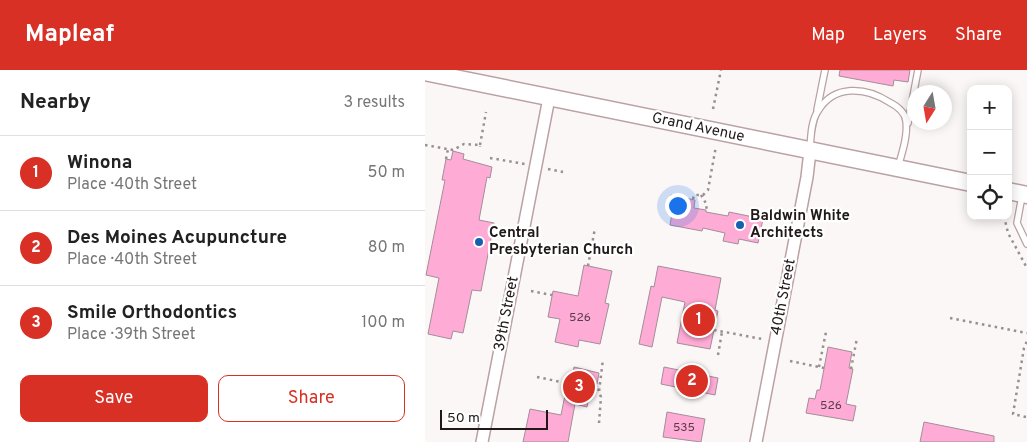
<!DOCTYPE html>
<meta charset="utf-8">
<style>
:root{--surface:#fff;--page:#f2f2f2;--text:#222;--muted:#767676;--line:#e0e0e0;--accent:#d93025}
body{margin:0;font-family:Overpass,sans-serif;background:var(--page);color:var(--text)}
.controls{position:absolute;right:15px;top:15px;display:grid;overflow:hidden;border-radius:10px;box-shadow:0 2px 12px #0003}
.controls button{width:45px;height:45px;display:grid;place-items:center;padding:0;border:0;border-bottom:1px solid var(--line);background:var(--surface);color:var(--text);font:25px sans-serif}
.compass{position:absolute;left:482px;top:15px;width:45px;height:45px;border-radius:50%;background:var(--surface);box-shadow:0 2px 12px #0003;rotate:191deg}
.scale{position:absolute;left:15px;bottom:12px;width:108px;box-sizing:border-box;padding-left:5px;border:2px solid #201819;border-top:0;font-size:14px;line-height:18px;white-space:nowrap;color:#201819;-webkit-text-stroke:4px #fff;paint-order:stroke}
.you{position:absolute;left:252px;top:135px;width:18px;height:18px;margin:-12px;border:4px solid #fff;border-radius:50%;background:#1a73e8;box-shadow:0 0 0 8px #1a73e833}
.badge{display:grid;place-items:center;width:32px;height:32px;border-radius:50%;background:var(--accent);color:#fff;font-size:16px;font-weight:700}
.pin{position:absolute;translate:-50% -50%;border:2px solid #fff;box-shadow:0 1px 5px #0006}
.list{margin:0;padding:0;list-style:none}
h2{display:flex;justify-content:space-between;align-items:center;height:65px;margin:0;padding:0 20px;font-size:21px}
h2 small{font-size:16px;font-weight:400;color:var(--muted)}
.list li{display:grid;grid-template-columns:32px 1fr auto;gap:15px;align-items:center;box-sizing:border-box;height:75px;padding:0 20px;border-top:1px solid var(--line)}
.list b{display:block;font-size:19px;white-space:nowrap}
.list p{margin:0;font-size:16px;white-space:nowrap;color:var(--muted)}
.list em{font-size:16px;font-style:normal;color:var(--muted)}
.actions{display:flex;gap:10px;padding:15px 20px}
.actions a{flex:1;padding:11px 0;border:1px solid var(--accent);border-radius:10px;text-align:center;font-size:18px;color:var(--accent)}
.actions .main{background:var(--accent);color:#fff}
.icon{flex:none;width:28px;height:28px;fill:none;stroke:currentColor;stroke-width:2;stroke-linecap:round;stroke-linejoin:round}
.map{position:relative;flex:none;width:602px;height:372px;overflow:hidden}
header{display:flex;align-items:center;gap:30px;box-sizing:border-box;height:70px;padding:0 25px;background:var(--accent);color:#fff}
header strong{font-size:24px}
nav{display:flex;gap:28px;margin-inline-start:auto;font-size:18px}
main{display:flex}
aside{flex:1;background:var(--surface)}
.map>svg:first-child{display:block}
</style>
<header>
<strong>Mapleaf</strong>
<nav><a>Map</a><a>Layers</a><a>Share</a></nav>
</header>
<main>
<aside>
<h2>Nearby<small>3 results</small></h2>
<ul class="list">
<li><span class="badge">1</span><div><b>Winona</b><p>Place · 40th Street</p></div><em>50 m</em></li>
<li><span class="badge">2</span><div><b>Des Moines Acupuncture</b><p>Place · 40th Street</p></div><em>80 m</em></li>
<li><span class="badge">3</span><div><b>Smile Orthodontics</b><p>Place · 39th Street</p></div><em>100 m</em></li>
</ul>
<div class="actions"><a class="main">Save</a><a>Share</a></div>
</aside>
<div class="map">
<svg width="602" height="372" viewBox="0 0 602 372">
<rect width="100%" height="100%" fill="#fcf7f7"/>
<g fill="#feabd5" stroke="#a38e98">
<path d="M 415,0 L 485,0 L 483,12 L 469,10 L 468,16 L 414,6 Z"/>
<path d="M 28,81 L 39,84 L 38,89 L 67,97 L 65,108 L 62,107 L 54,150 L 69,153 L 56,221 L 47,220 L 38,263 L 28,261 L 26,269 L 3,264 L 14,208 L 1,205 L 20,110 L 17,110 L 21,89 L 26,90 Z"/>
<path d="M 246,125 L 270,130 L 269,138 L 281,140 L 281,142 L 303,146 L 304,142 L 338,149 L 333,173 L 314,169 L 313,174 L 298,171 L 300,163 L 278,158 L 277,161 L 245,155 L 247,143 L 242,142 Z"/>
<path d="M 159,195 L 187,201 L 180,233 L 184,234 L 175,274 L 154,270 L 153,277 L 130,272 L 135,249 L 123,247 L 128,221 L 153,226 Z"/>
<path d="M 233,196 L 296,208 L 290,240 L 293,241 L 285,279 L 252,273 L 260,232 L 237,227 L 227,277 L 214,274 L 226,216 L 229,217 Z"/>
<path d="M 403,277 L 427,282 L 424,298 L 428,299 L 421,334 L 431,336 L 428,351 L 381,343 L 384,328 L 390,329 L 392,320 L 395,320 Z"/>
<path d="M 149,297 L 174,303 L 172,314 L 167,313 L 162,337 L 150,334 L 143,372 L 98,372 L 105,339 L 136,345 L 142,315 L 146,316 Z"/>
<path d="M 239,297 L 293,308 L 290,325 L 236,314 Z"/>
<path d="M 242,342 L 280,349 L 276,372 L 238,367 Z"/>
<path d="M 499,352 L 569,366 L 569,372 L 495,372 Z"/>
</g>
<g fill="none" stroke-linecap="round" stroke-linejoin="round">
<g stroke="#baa1a3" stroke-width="8">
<g id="lane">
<path d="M 392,40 L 400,0"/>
<path d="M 483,53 L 493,0"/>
<path d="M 385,78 C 386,67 386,51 393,41 C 409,14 441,17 464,32 C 472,36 480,42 481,51 C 483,66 477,83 473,97"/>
<path d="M 597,126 L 592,153 L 602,174"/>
</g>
</g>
<g stroke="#baa1a3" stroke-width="14">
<g id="street">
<path d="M 57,372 L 124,28"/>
<path d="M 331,372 L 382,107 L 385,81"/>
</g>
</g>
<g stroke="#baa1a3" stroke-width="19">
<g id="secondary">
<path d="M 0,2 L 546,113"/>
<path d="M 583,121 L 602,125"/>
</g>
</g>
<g stroke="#969091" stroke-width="2.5" stroke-dasharray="2.5 4" stroke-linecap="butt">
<path d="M 288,39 L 296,0"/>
<path d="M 0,75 L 28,80 L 39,74 L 55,75 L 55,77"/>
<path d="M 55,75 L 61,42"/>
<path d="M 65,88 L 100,94"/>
<path d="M 21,89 L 23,79"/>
<path d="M 123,99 L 138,102"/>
<path d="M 276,125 L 282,135 L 281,140"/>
<path d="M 268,129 L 269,125 L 278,125 L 283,120 L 291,76"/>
<path d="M 579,146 L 583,163 L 602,198"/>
<path d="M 163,196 L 170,158"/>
<path d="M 106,221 L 127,225"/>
<path d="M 525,248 L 602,263"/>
<path d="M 289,260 L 337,269"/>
<path d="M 293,285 L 297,262"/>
<path d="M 365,291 L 399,298"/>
<path d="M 394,297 L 401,262"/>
<path d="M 426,299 L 432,268"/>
<path d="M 112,307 L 146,314"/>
<path d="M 166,319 L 174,320"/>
<path d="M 601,347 L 588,344 L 599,278 L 602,271"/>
<path d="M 174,353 L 176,327 L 174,322 L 178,289"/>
</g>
<use href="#lane" stroke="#fff" stroke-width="5.5"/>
<use href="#street" stroke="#fff" stroke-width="11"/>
<use href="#secondary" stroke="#fff" stroke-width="16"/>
</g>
<g fill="#175faf" stroke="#fff" stroke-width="2">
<circle cx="315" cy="155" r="5"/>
<circle cx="54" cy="172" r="5"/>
</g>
<g text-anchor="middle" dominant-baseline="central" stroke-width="4.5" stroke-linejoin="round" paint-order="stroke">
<g font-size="12" fill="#583d48">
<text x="155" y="248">526</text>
<text x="406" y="336">526</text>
<text x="259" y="358">535</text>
</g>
<g font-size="15" fill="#201819" stroke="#fff">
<text transform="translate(273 58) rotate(12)">Grand Avenue</text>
<text transform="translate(359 227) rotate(-79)">40th Street</text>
<text transform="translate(82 244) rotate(-79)">39th Street</text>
</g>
<g font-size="15" font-weight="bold" fill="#201819" stroke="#fff" text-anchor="start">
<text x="325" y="146">Baldwin White<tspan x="325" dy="17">Architects</tspan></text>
<text x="64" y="163">Central<tspan x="64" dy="17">Presbyterian Church</tspan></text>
</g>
</g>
</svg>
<div class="controls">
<button>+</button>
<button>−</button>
<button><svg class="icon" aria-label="locate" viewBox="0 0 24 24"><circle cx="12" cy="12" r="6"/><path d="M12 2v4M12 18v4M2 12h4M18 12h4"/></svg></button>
</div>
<svg class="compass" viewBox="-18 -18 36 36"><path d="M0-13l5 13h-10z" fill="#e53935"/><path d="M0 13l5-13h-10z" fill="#767676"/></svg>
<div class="scale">50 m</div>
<div class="you"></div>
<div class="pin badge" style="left:274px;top:250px">1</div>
<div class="pin badge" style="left:267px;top:311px">2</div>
<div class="pin badge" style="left:154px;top:317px">3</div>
</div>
</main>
